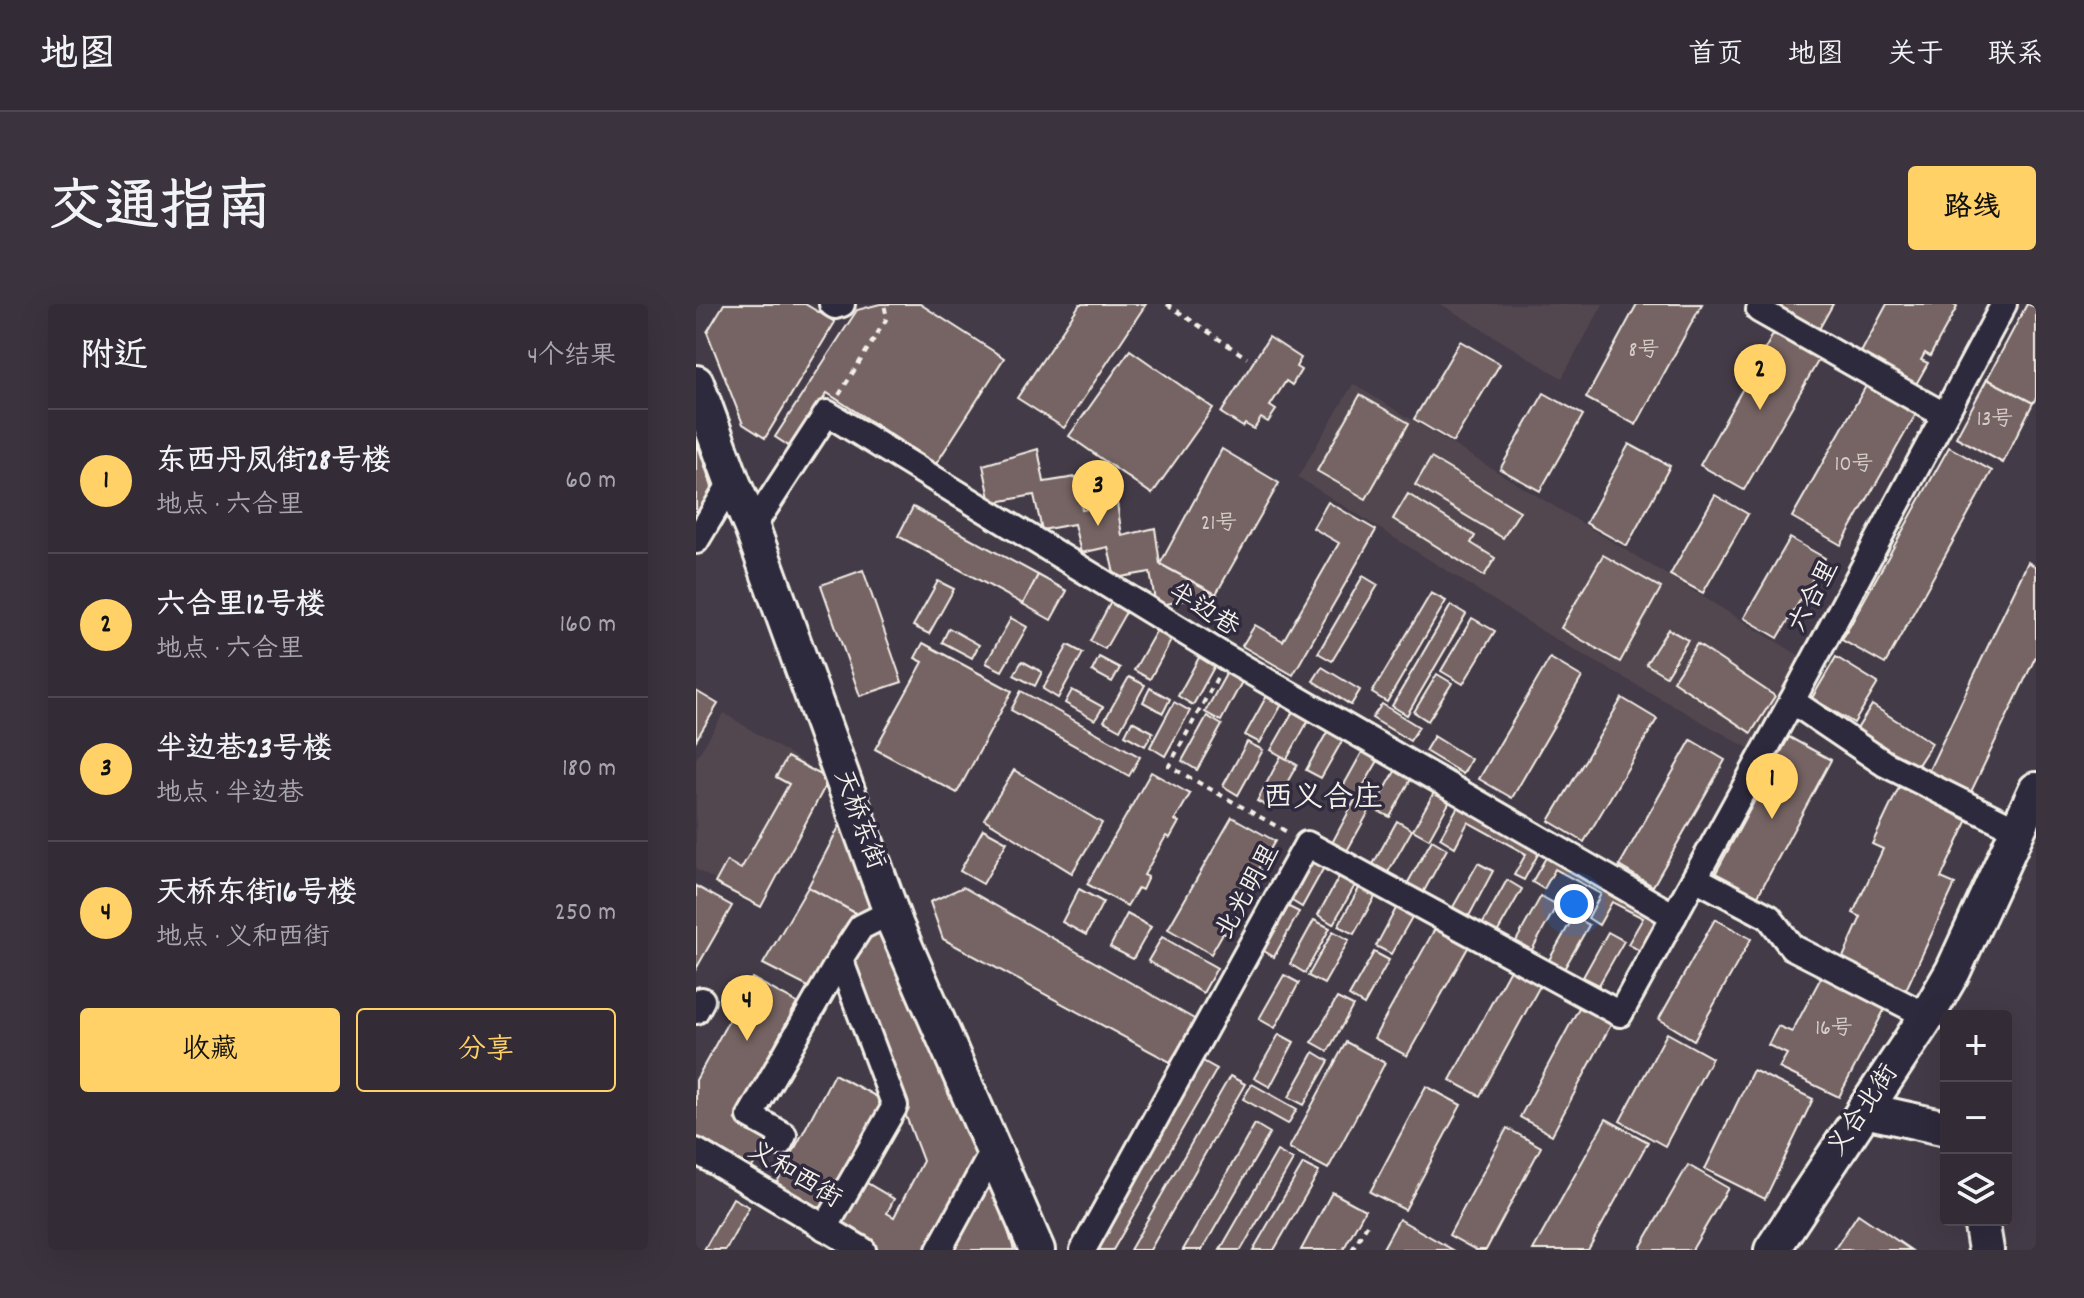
<!DOCTYPE html>
<html lang="zh">
<meta charset="utf-8">
<style>
:root{--surface:#332c36;--page:#3b343e;--text:#f1f3f6;--muted:#a9a7ad;--line:#4e4851;--accent:#ffd166}
body{margin:0;font-family:Dekko,"LXGW WenKai TC",sans-serif;background:var(--page);color:var(--text)}
.controls{position:absolute;right:24px;bottom:24px;display:grid;overflow:hidden;border-radius:8px;box-shadow:0 8px 32px #0002}
.controls button{width:72px;height:72px;display:grid;place-items:center;padding:0;border:0;border-bottom:2px solid var(--line);background:var(--surface);color:var(--text);font:40px sans-serif}
.you{position:absolute;left:878px;top:600px;width:28px;height:28px;margin:-20px;border:6px solid #fff;border-radius:50%;background:#1a73e8;box-shadow:0 0 0 12px #1a73e833}
.badge{display:grid;place-items:center;width:52px;height:52px;border-radius:50%;background:var(--accent);color:#111;font-size:26px;font-weight:700}
.pin{position:absolute;translate:-50% -66px;filter:drop-shadow(0 2px 4px #0008)}
.pin::after{content:'';position:absolute;top:42px;width:28px;height:24px;background:inherit;clip-path:polygon(0 0,100% 0,50% 100%)}
.list{margin:0;padding:0;list-style:none}
h2{display:flex;justify-content:space-between;align-items:center;height:104px;margin:0;padding:0 32px;font-size:34px}
h2 small{font-size:26px;font-weight:400;color:var(--muted)}
.list li{display:grid;grid-template-columns:52px 1fr auto;gap:24px;align-items:center;box-sizing:border-box;height:144px;padding:0 32px;border-top:2px solid var(--line)}
.list b{display:block;font-size:30px;white-space:nowrap}
.list p{margin:0;font-size:26px;white-space:nowrap;color:var(--muted)}
.list em{font-size:26px;font-style:normal;color:var(--muted)}
.actions{display:flex;gap:16px;padding:24px 32px}
.actions a{flex:1;padding:18px 0;border:2px solid var(--accent);border-radius:8px;text-align:center;font-size:28px;color:var(--accent)}
.actions .main{background:var(--accent);color:#111}
.icon{flex:none;width:44px;height:44px;fill:none;stroke:currentColor;stroke-width:2;stroke-linecap:round;stroke-linejoin:round}
.map{position:relative;flex:none;width:1340px;height:946px;overflow:hidden;border-radius:8px}
header{display:flex;align-items:center;gap:48px;box-sizing:border-box;height:112px;padding:0 40px;background:var(--surface);border-bottom:2px solid var(--line)}
header strong{font-size:38px}
nav{display:flex;gap:44px;margin-inline-start:auto;font-size:28px}
.intro{display:flex;align-items:center;justify-content:space-between;box-sizing:border-box;height:192px;padding:0 48px}
h1{margin:0;font-size:56px}
.button{padding:20px 36px;border-radius:8px;background:var(--accent);color:#111;font-size:28px;font-weight:700}
main{display:flex;gap:48px;padding:0 48px}
aside{flex:1;background:var(--surface);border-radius:8px;box-shadow:0 8px 32px #0002}
.map>svg:first-child{display:block}
</style>
<header>
<strong>地图</strong>
<nav><a>首页</a><a>地图</a><a>关于</a><a>联系</a></nav>
</header>
<div class="intro"><h1>交通指南</h1><a class="button">路线</a></div>
<main>
<aside>
<h2>附近<small>4个结果</small></h2>
<ul class="list">
<li><span class="badge">1</span><div><b>东西丹凤街28号楼</b><p>地点 · 六合里</p></div><em>60 m</em></li>
<li><span class="badge">2</span><div><b>六合里12号楼</b><p>地点 · 六合里</p></div><em>160 m</em></li>
<li><span class="badge">3</span><div><b>半边巷23号楼</b><p>地点 · 半边巷</p></div><em>180 m</em></li>
<li><span class="badge">4</span><div><b>天桥东街16号楼</b><p>地点 · 义和西街</p></div><em>250 m</em></li>
</ul>
<div class="actions"><a class="main">收藏</a><a>分享</a></div>
</aside>
<div class="map">
<svg width="1340" height="946" viewBox="0 0 1340 946">
<rect width="100%" height="100%" fill="#443b48"/>
<filter id="ink" filterUnits="userSpaceOnUse"><feTurbulence type="fractalNoise" baseFrequency=".0125" numOctaves="2"/><feDisplacementMap in="SourceGraphic" scale="16" xChannelSelector="R" yChannelSelector="G"/><feConvolveMatrix kernelMatrix="1 2 1 2 8 2 1 2 1" color-interpolation-filters="sRGB"/></filter>
<g filter="url(#ink)">
<g fill="#534750">
<path d="M 745,0 L 907,0 L 866,74 Z"/>
<path d="M 657,80 L 1104,352 L 1056,446 L 856,333 L 602,173 Z"/>
<path d="M 28,409 L 133,475 L 65,603 L 0,565 L 0,455 Z"/>
</g>
<g fill="#766363" stroke="#f4f1e8" stroke-width="2">
<path d="M 28,0 L 109,0 L 139,18 L 69,134 L 47,120 L 11,28 Z"/>
<path d="M 184,0 L 224,0 L 308,54 L 240,160 L 131,89 L 96,144 L 79,133 L 161,6 Z"/>
<path d="M 384,0 L 450,0 L 368,124 L 321,94 Z"/>
<path d="M 941,0 L 1006,0 L 940,121 L 890,94 Z"/>
<path d="M 1074,0 L 1137,0 L 1122,27 Z"/>
<path d="M 1191,0 L 1256,0 L 1261,3 L 1234,52 L 1229,49 L 1225,56 L 1232,59 L 1218,84 L 1162,54 Z"/>
<path d="M 1331,0 L 1340,3 L 1340,94 L 1337,99 L 1291,75 Z"/>
<path d="M 1079,27 L 1125,52 L 1048,186 L 1004,161 Z"/>
<path d="M 573,33 L 605,54 L 600,63 L 605,66 L 596,81 L 590,77 L 574,102 L 580,106 L 572,118 L 565,114 L 558,125 L 549,120 L 547,123 L 525,109 Z"/>
<path d="M 764,37 L 804,60 L 757,138 L 718,115 Z"/>
<path d="M 434,46 L 517,104 L 456,190 L 373,132 Z"/>
<path d="M 1291,75 L 1337,99 L 1307,159 L 1260,133 Z"/>
<path d="M 1170,82 L 1220,110 L 1145,241 L 1096,213 Z"/>
<path d="M 848,89 L 887,111 L 844,187 L 804,165 Z"/>
<path d="M 664,91 L 713,119 L 670,195 L 621,167 Z"/>
<path d="M 0,136 L 18,189 L 0,221 Z"/>
<path d="M 933,140 L 974,162 L 931,242 L 890,219 Z"/>
<path d="M 1253,143 L 1296,167 L 1189,360 L 1146,336 Z"/>
<path d="M 342,145 L 348,178 L 380,173 L 386,206 L 421,199 L 426,232 L 459,224 L 464,260 L 520,290 L 460,302 L 454,268 L 419,274 L 412,243 L 385,249 L 378,220 L 346,226 L 338,191 L 295,199 L 287,161 Z"/>
<path d="M 526,145 L 583,179 L 520,290 L 464,260 Z"/>
<path d="M 735,154 L 824,207 L 807,234 L 719,181 Z"/>
<path d="M 712,190 L 779,232 L 775,239 L 799,254 L 788,272 L 697,215 Z"/>
<path d="M 1019,191 L 1052,210 L 1007,289 L 974,271 Z"/>
<path d="M 632,198 L 680,226 L 597,371 L 546,342 L 559,321 L 587,337 L 643,239 L 617,224 Z"/>
<path d="M 217,203 L 342,271 L 327,300 L 202,232 Z"/>
<path d="M 1094,234 L 1129,254 L 1082,334 L 1048,314 Z"/>
<path d="M 907,251 L 965,284 L 924,358 L 865,324 Z"/>
<path d="M 1332,258 L 1340,263 L 1340,352 L 1275,488 L 1232,468 Z"/>
<path d="M 167,266 L 206,378 L 164,392 L 125,281 Z"/>
<path d="M 342,271 L 371,287 L 355,316 L 327,300 Z"/>
<path d="M 667,272 L 682,281 L 636,357 L 622,349 Z"/>
<path d="M 242,277 L 258,285 L 233,330 L 217,322 Z"/>
<path d="M 735,289 L 750,297 L 691,398 L 676,389 Z"/>
<path d="M 418,292 L 434,301 L 409,345 L 394,337 Z"/>
<path d="M 755,301 L 770,310 L 711,411 L 696,402 Z"/>
<path d="M 315,314 L 331,323 L 306,367 L 290,359 Z"/>
<path d="M 776,314 L 799,327 L 767,380 L 745,367 Z"/>
<path d="M 463,322 L 478,331 L 454,375 L 438,366 Z"/>
<path d="M 253,324 L 283,341 L 276,354 L 246,338 Z"/>
<path d="M 972,325 L 992,336 L 970,372 L 950,360 Z"/>
<path d="M 227,339 L 316,387 L 261,489 L 179,445 L 227,358 L 219,354 Z"/>
<path d="M 1001,340 L 1079,392 L 1055,429 L 977,377 Z"/>
<path d="M 372,341 L 387,349 L 362,394 L 347,385 Z"/>
<path d="M 506,348 L 522,356 L 497,401 L 482,392 Z"/>
<path d="M 403,353 L 424,364 L 416,378 L 396,367 Z"/>
<path d="M 1140,353 L 1182,379 L 1158,419 L 1116,394 Z"/>
<path d="M 854,354 L 886,373 L 816,494 L 783,475 Z"/>
<path d="M 326,357 L 346,368 L 339,382 L 318,371 Z"/>
<path d="M 534,363 L 549,372 L 525,417 L 509,408 Z"/>
<path d="M 626,363 L 664,386 L 655,401 L 617,377 Z"/>
<path d="M 741,370 L 756,379 L 732,417 L 718,408 Z"/>
<path d="M 433,373 L 449,381 L 424,426 L 408,417 Z"/>
<path d="M 454,384 L 474,395 L 467,409 L 447,398 Z"/>
<path d="M 376,386 L 407,403 L 399,416 L 369,399 Z"/>
<path d="M 574,386 L 589,395 L 564,439 L 549,431 Z"/>
<path d="M 0,387 L 22,400 L 0,436 Z"/>
<path d="M 325,387 L 444,453 L 433,472 L 315,406 Z"/>
<path d="M 926,394 L 961,415 L 888,538 L 853,517 Z"/>
<path d="M 478,398 L 494,407 L 469,452 L 454,443 Z"/>
<path d="M 686,400 L 723,423 L 714,437 L 676,414 Z"/>
<path d="M 1176,401 L 1236,439 L 1220,464 L 1161,425 Z"/>
<path d="M 600,402 L 616,410 L 591,455 L 575,446 Z"/>
<path d="M 511,412 L 526,421 L 501,466 L 486,457 Z"/>
<path d="M 436,417 L 457,428 L 449,442 L 429,431 Z"/>
<path d="M 635,421 L 650,430 L 625,474 L 610,466 Z"/>
<path d="M 738,432 L 775,455 L 767,470 L 729,447 Z"/>
<path d="M 1093,433 L 1135,456 L 1059,597 L 1017,574 Z"/>
<path d="M 995,436 L 1029,456 L 957,582 L 923,562 Z"/>
<path d="M 551,438 L 567,446 L 542,491 L 527,482 Z"/>
<path d="M 670,441 L 686,450 L 660,494 L 645,486 Z"/>
<path d="M 585,452 L 601,461 L 576,505 L 561,497 Z"/>
<path d="M 91,453 L 133,475 L 65,603 L 19,579 L 31,557 L 45,565 L 93,480 L 80,473 Z"/>
<path d="M 703,460 L 719,468 L 694,513 L 678,505 Z"/>
<path d="M 318,466 L 406,519 L 376,569 L 288,515 Z"/>
<path d="M 455,468 L 494,490 L 479,516 L 483,518 L 474,534 L 470,532 L 448,571 L 452,573 L 446,586 L 442,584 L 431,602 L 391,580 Z"/>
<path d="M 1206,477 L 1275,509 L 1245,574 L 1259,580 L 1208,690 L 1144,660 L 1165,613 L 1157,609 L 1187,545 L 1176,540 Z"/>
<path d="M 742,481 L 758,490 L 733,535 L 717,526 Z"/>
<path d="M 660,494 L 676,502 L 651,547 L 636,539 Z"/>
<path d="M 765,497 L 846,543 L 828,576 L 818,571 L 830,550 L 772,518 L 759,543 L 744,534 Z"/>
<path d="M 536,513 L 579,537 L 562,565 L 567,567 L 559,582 L 555,580 L 534,617 L 538,619 L 531,631 L 527,629 L 515,650 L 472,625 Z"/>
<path d="M 701,517 L 716,526 L 691,570 L 676,562 Z"/>
<path d="M 144,521 L 178,607 L 163,611 L 112,583 Z"/>
<path d="M 287,525 L 311,538 L 287,580 L 264,567 Z"/>
<path d="M 736,536 L 751,545 L 727,589 L 711,580 Z"/>
<path d="M 616,550 L 631,558 L 606,603 L 591,594 Z"/>
<path d="M 852,550 L 970,615 L 950,650 L 932,640 L 947,614 L 916,598 L 903,621 L 892,614 L 905,590 L 859,565 L 848,585 L 836,578 Z"/>
<path d="M 782,559 L 797,567 L 773,612 L 757,603 Z"/>
<path d="M 646,567 L 662,576 L 637,620 L 622,611 Z"/>
<path d="M 811,576 L 826,585 L 801,629 L 786,621 Z"/>
<path d="M 667,577 L 683,586 L 658,630 L 642,622 Z"/>
<path d="M 0,582 L 36,602 L 0,665 Z"/>
<path d="M 112,583 L 163,611 L 153,627 L 149,625 L 146,630 L 150,633 L 120,687 L 67,660 Z"/>
<path d="M 267,583 L 500,716 L 474,758 L 247,635 L 234,598 Z"/>
<path d="M 383,585 L 407,598 L 390,631 L 366,618 Z"/>
<path d="M 845,592 L 861,601 L 836,646 L 820,637 Z"/>
<path d="M 704,597 L 720,606 L 695,650 L 680,642 Z"/>
<path d="M 587,600 L 603,608 L 578,653 L 563,644 Z"/>
<path d="M 431,610 L 455,623 L 437,655 L 414,643 Z"/>
<path d="M 878,612 L 893,621 L 868,665 L 853,656 Z"/>
<path d="M 1019,615 L 1055,635 L 998,736 L 963,715 Z"/>
<path d="M 618,616 L 634,624 L 609,669 L 594,660 Z"/>
<path d="M 191,620 L 285,853 L 236,946 L 182,946 L 139,924 L 164,875 L 198,895 L 191,909 L 198,913 L 227,857 L 152,659 L 171,627 Z"/>
<path d="M 741,621 L 774,640 L 711,752 L 678,734 Z"/>
<path d="M 637,627 L 653,636 L 628,680 L 612,672 Z"/>
<path d="M 912,628 L 928,637 L 903,681 L 887,673 Z"/>
<path d="M 466,633 L 521,664 L 507,689 L 452,657 Z"/>
<path d="M 678,648 L 693,656 L 668,701 L 653,692 Z"/>
<path d="M 815,663 L 845,680 L 784,792 L 754,776 Z"/>
<path d="M 1130,664 L 1194,695 L 1143,793 L 1083,764 L 1091,750 L 1072,741 L 1082,722 L 1096,728 Z"/>
<path d="M 588,671 L 603,679 L 579,724 L 563,715 Z"/>
<path d="M 56,674 L 101,699 L 39,815 L 73,834 L 54,867 L 0,837 L 0,776 Z"/>
<path d="M 641,694 L 657,702 L 632,747 L 616,738 Z"/>
<path d="M 885,700 L 917,717 L 856,831 L 824,813 Z"/>
<path d="M 971,729 L 1016,754 L 969,842 L 924,817 Z"/>
<path d="M 583,730 L 598,738 L 574,783 L 558,774 Z"/>
<path d="M 650,738 L 689,759 L 632,865 L 593,844 Z"/>
<path d="M 618,748 L 633,757 L 608,801 L 593,793 Z"/>
<path d="M 505,756 L 521,765 L 417,946 L 396,946 Z"/>
<path d="M 1057,766 L 1117,795 L 1069,895 L 1009,865 Z"/>
<path d="M 138,770 L 187,796 L 128,907 L 79,882 Z"/>
<path d="M 534,772 L 549,780 L 454,946 L 434,946 Z"/>
<path d="M 556,780 L 601,805 L 592,820 L 547,795 Z"/>
<path d="M 730,782 L 765,801 L 709,906 L 674,888 Z"/>
<path d="M 910,815 L 952,838 L 892,946 L 837,946 Z"/>
<path d="M 559,820 L 574,829 L 506,946 L 487,946 Z"/>
<path d="M 811,824 L 845,843 L 790,946 L 780,946 L 753,931 Z"/>
<path d="M 581,847 L 597,856 L 545,946 L 524,946 Z"/>
<path d="M 607,860 L 623,868 L 578,946 L 557,946 Z"/>
<path d="M 992,861 L 1032,884 L 996,946 L 943,946 Z"/>
<path d="M 296,874 L 318,946 L 257,946 Z"/>
<path d="M 636,888 L 669,906 L 647,946 L 605,946 Z"/>
<path d="M 37,894 L 53,903 L 30,946 L 8,946 Z"/>
<path d="M 1162,910 L 1215,946 L 1138,946 Z"/>
<path d="M 703,915 L 757,946 L 686,946 Z"/>
</g>
<g fill="none" stroke-linecap="round" stroke-linejoin="round">
<g stroke="#f4f1e8" stroke-width="30">
<g id="street">
<path d="M 136,0 L 139,2 L 146,0"/>
<path d="M 1063,6 L 1248,111"/>
<path d="M 56,224 L 131,109 L 531,354 L 978,612"/>
<path d="M 0,237 L 36,177"/>
<path d="M 1096,397 L 1189,460 L 1322,526"/>
<path d="M 999,574 L 1073,613 L 1096,643 L 1231,712"/>
<path d="M 0,707 L 6,696"/>
<path d="M 84,839 L 88,831 L 54,812 L 144,655 L 165,623 L 195,608"/>
<path d="M 0,847 L 167,946"/>
<path d="M 129,924 L 199,802 L 144,655"/>
<path d="M 243,946 L 297,847"/>
<path d="M 387,946 L 611,540 L 924,710 L 1096,397 L 1308,0"/>
</g>
</g>
<g stroke="#f4f1e8" stroke-width="40">
<g id="secondary">
<path d="M 0,79 L 36,177 L 56,224 L 200,622 L 341,946"/>
<path d="M 1168,806 L 1250,824"/>
<path d="M 1285,916 L 1290,946"/>
<path d="M 1076,946 L 1231,712 L 1257,667 L 1340,486"/>
</g>
</g>
<g stroke="#f4f1e8" stroke-width="4" stroke-dasharray="6 6" stroke-linecap="butt">
<path d="M 471,0 L 551,54"/>
<path d="M 143,91 L 191,14 L 188,0"/>
<path d="M 521,374 L 473,462 L 591,528"/>
<path d="M 656,946 L 671,921"/>
</g>
<use href="#street" stroke="#2f2a3d" stroke-width="24"/>
<use href="#secondary" stroke="#2f2a3d" stroke-width="34"/>
</g>
</g>
<g text-anchor="middle" dominant-baseline="central" stroke-width="7" stroke-linejoin="round" paint-order="stroke">
<g font-size="22" fill="#d4cec7">
<text x="948" y="47">8号</text>
<text x="1299" y="116">13号</text>
<text x="1158" y="161">10号</text>
<text x="523" y="220">21号</text>
<text x="1138" y="725">16号</text>
</g>
<g font-size="26" fill="#f4f1e8" stroke="#2f2a3d">
<text transform="translate(1119 293) rotate(-62)">六合里</text>
<text transform="translate(507 307) rotate(31)">半边巷</text>
<text transform="translate(162 516) rotate(70)">天桥东街</text>
<text transform="translate(553 588) rotate(-61)">北光明里</text>
<text transform="translate(1168 807) rotate(-56)">义合北街</text>
<text transform="translate(98 872) rotate(31)">义和西街</text>
</g>
<g font-size="30" fill="#f4f1e8" stroke="#2f2a3d">
<text x="627" y="496">西义合庄</text>
</g>
</g>
</svg>
<div class="controls">
<button>+</button>
<button>−</button>
<button><svg class="icon" aria-label="layers" viewBox="0 0 24 24"><path d="M12 4l9 5-9 5-9-5zM3 14l9 5 9-5"/></svg></button>
</div>
<div class="you"></div>
<div class="pin badge" style="left:1076px;top:515px">1</div>
<div class="pin badge" style="left:1064px;top:106px">2</div>
<div class="pin badge" style="left:402px;top:222px">3</div>
<div class="pin badge" style="left:51px;top:737px">4</div>
</div>
</main>
